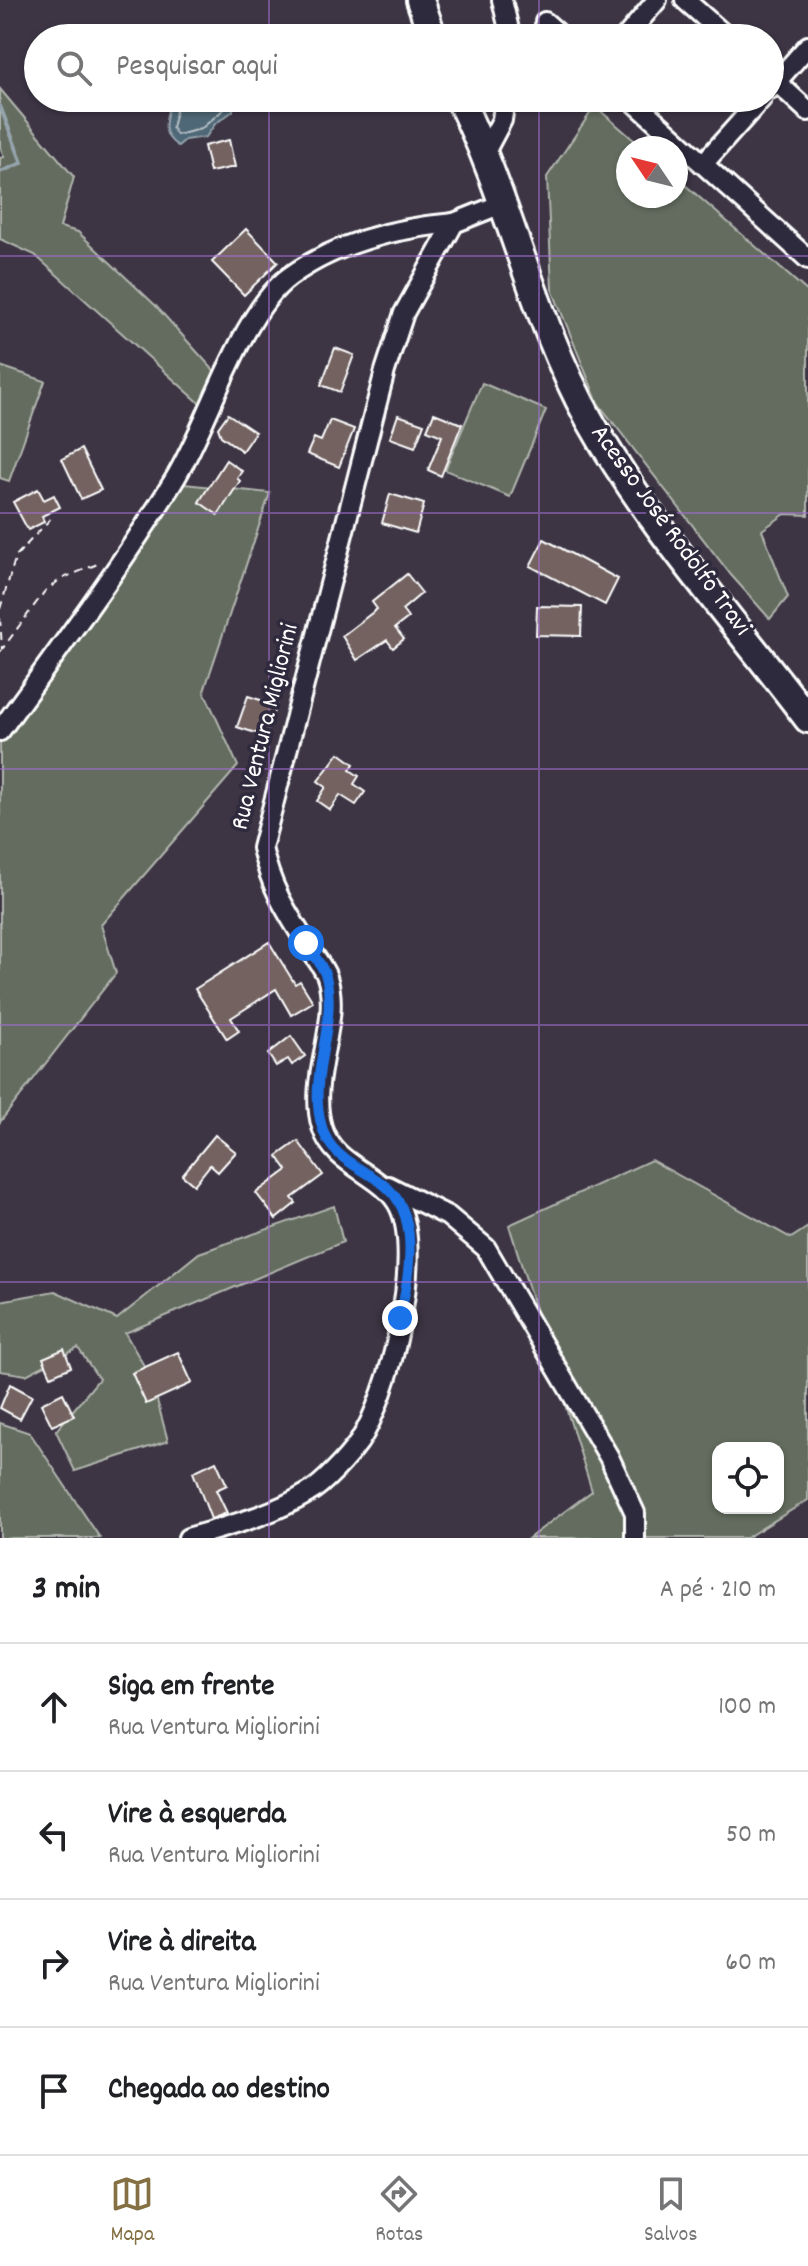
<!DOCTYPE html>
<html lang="pt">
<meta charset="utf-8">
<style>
:root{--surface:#fff;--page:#f6f6f6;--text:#202124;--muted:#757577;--line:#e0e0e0;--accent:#847042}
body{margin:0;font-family:Dekko,sans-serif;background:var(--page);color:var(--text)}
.controls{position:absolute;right:24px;bottom:24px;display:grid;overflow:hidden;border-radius:16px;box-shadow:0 2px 6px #0004}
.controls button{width:72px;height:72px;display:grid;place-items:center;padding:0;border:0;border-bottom:2px solid var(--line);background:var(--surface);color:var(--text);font:40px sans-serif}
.compass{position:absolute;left:616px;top:136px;width:72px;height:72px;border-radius:50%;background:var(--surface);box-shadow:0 2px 6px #0004;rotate:305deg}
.stop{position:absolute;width:24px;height:24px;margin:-18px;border:6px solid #1a73e8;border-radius:50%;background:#fff}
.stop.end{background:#1a73e8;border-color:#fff;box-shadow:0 2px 8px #0008}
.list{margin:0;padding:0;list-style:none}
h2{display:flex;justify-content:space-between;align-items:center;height:104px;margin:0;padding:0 32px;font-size:34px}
h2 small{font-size:26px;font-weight:400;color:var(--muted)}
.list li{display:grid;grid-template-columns:52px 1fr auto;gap:24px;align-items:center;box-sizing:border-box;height:128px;padding:0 32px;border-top:2px solid var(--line)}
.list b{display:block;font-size:30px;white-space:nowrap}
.list p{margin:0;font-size:26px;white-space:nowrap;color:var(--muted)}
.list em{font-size:26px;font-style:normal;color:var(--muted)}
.icon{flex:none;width:44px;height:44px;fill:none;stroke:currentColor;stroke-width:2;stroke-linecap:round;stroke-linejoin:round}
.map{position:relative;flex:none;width:808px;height:1538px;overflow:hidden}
.search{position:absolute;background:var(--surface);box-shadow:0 2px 6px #0004;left:24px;right:24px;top:24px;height:88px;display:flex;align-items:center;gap:20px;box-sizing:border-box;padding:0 28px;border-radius:44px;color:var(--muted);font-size:30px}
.sheet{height:616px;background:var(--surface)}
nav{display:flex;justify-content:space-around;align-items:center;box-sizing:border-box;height:112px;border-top:2px solid var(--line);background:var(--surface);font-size:22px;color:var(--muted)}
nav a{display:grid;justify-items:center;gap:4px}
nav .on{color:var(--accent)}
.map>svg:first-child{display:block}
</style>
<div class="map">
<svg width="808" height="1538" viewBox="0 0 808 1538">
<rect width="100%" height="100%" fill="#3d3544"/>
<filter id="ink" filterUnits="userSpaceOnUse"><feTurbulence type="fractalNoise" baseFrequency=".0125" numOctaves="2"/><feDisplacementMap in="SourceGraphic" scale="16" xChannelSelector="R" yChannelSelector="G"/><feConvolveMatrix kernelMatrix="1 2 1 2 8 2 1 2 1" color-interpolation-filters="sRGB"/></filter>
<g filter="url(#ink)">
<g fill="#646c5f" stroke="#b2b6af" stroke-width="2" fill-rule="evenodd">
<path d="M 0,89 L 74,177 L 60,227 L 78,232 L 155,305 L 217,374 L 203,406 L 35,255 L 0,239 L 0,158 L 4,157 L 0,146 Z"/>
<path d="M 595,106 L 643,148 L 628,148 L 628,196 L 676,196 L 676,177 L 808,292 L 808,515 L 785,514 L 762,530 L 788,597 L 770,619 L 731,575 L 598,403 L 552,289 L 547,177 Z"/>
<path d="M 0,366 L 45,381 L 9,481 L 0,478 Z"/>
<path d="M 482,383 L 546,410 L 510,497 L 445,470 Z"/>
<path d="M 184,484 L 270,493 L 204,691 L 238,766 L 101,925 L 116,973 L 0,1122 L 0,741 Z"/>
<path d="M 651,1160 L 791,1238 L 808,1227 L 808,1500 L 746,1538 L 529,1538 L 592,1491 L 509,1225 ZM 718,1448 L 778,1448 L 778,1508 L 718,1508 Z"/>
<path d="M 334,1206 L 343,1242 L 125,1333 L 151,1378 L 168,1441 L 75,1471 L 56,1431 L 99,1379 L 78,1348 L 26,1375 L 0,1371 L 0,1301 L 55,1291 L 117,1319 L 199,1253 Z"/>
<path d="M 0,1423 L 30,1433 L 100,1538 L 0,1538 Z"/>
</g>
<path fill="#4f6877" stroke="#95a4ad" stroke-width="2" d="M 171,98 L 228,98 L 233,104 L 233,111 L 215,124 L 206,137 L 185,140 L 178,146 C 158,133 167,118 171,98 Z"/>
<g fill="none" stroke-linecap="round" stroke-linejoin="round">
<path stroke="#b9c3c9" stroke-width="2" d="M 179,98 L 172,128 L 177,135 L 201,129 L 224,109 L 223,98"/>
<path stroke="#95a4ad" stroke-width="4" d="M 0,106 L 22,163 L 0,172"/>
</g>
<g fill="#736260" stroke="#fff" stroke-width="2">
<path d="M 229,140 L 235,167 L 210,172 L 204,146 Z"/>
<path d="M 246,229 L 278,262 L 244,295 L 212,262 Z"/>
<path d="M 335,348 L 354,355 L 340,392 L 321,385 Z"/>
<path d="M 434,413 L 462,424 L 441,476 L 428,470 L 442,436 L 427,430 Z"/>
<path d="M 228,414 L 255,432 L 242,451 L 221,436 L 218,428 Z"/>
<path d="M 398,415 L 424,424 L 415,447 L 390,438 Z"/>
<path d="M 330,420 L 354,429 L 339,467 L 307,454 L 314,438 L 321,441 Z"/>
<path d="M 81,449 L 101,490 L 81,499 L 62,459 Z"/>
<path d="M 226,460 L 242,471 L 237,478 L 240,481 L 218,515 L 199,502 Z"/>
<path d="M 38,489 L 44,500 L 54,495 L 60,507 L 42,516 L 44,522 L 28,530 L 13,502 Z"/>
<path d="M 390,494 L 424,504 L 416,533 L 382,523 Z"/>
<path d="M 544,539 L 618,579 L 605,605 L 530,566 Z"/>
<path d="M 407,574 L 422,593 L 402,610 L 408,618 L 395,628 L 404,639 L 393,648 L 387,640 L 357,660 L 342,636 L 377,609 L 372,602 Z"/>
<path d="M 537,606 L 582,607 L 581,636 L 536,635 Z"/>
<path d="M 248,696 L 276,705 L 265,736 L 237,727 Z"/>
<path d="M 339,753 L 354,764 L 350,770 L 359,776 L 354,784 L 365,792 L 356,805 L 340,795 L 330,810 L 317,801 L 326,787 L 318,781 Z"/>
<path d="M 269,942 L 295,984 L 300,981 L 313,1002 L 291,1015 L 276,989 L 231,1018 L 239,1031 L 227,1039 L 195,989 Z"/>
<path d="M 291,1036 L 305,1056 L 292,1065 L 288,1059 L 276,1066 L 268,1054 Z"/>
<path d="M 215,1135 L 236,1152 L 218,1172 L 210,1165 L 194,1185 L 182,1175 Z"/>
<path d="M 298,1141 L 323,1175 L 292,1198 L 296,1203 L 276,1219 L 256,1193 L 287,1170 L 277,1156 Z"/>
<path d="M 64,1349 L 71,1367 L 51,1376 L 43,1358 Z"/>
<path d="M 178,1352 L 192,1383 L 146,1404 L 132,1373 Z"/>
<path d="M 10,1384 L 32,1396 L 20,1419 L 0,1408 Z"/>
<path d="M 63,1393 L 74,1416 L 52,1426 L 41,1404 Z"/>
<path d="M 216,1461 L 227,1485 L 216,1490 L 227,1513 L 211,1519 L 193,1472 Z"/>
</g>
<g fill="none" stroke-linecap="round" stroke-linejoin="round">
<g stroke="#fff" stroke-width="24">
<g id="minor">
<path d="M 502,0 L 511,38"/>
<path d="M 685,0 L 728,38"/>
<path d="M 545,22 L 563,38"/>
<path d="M 625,38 L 657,0"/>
<path d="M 770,76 L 808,111"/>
<path d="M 770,89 L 808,46"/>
<path d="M 630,98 L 808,259"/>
<path d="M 485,152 L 502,120 L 505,98"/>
<path d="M 703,164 L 762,98"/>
<path d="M 0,731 C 59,649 120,568 173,482 C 208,427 239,314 289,277 C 337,242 395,228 454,223"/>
<path d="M 388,1186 L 448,1216 L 486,1248 L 609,1457 L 635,1513 L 635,1538"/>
<path d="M 188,1538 C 228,1526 272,1515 308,1493 C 324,1484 348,1457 359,1442 C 390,1395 423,1259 400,1208 C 383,1172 334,1168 322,1127 C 307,1078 342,1022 327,977 C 323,966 313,955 308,946 C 286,911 271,888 262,848 L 385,371 L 404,313 L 454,223 L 504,203"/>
</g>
</g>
<g stroke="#fff" stroke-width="32">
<g id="highway">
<path d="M 420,0 L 433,38"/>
<path d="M 459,98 C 510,201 533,318 589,419 C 649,526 734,621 808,719"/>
</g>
</g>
<g stroke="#fff" stroke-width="2" stroke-dasharray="8 6" stroke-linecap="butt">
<path d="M 0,609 L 16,556 L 53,516"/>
<path d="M 0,618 L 2,649"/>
<path d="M 0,652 L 45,591 L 61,579 L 100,563"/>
</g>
<use href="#minor" stroke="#2f2a3d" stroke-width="18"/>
<use href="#highway" stroke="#2f2a3d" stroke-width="26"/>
</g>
</g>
<g fill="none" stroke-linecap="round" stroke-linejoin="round" filter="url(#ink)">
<path stroke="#1a73e8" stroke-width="10" d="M 306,943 C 313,954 325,968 327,981 C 336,1030 307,1079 322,1127 C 330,1158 361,1167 383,1184 C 423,1214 408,1278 400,1318"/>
</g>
<path fill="none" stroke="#a36bd2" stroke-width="2" stroke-opacity="0.55" d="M 269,0 L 269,38M 539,0 L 539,38M 269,98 L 269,1538M 539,98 L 539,1538M 0,256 L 808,256M 0,513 L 808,513M 0,769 L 808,769M 0,1025 L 808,1025M 0,1282 L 808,1282"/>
<g text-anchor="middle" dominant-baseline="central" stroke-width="7" stroke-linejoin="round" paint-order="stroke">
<g font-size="26" fill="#fff" stroke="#2f2a3d">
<text transform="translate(670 531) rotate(54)">Acesso José Rodolfo Travi</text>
<text transform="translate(266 727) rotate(-76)">Rua Ventura Migliorini</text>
</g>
</g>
</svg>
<div class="controls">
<button><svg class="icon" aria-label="locate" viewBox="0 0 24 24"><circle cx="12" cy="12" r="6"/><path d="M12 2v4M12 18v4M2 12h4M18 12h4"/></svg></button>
</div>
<svg class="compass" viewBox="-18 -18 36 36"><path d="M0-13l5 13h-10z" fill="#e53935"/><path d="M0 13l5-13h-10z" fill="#757577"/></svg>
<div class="stop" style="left:306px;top:943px"></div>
<div class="stop end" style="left:400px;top:1318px"></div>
<div class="search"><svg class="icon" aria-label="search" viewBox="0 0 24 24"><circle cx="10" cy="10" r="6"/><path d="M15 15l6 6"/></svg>Pesquisar aqui</div>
</div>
<section class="sheet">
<h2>3 min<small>A pé · 210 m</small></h2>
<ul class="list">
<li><svg class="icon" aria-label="ahead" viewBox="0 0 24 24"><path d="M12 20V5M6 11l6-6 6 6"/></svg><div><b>Siga em frente</b><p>Rua Ventura Migliorini</p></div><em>100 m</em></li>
<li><svg class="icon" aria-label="left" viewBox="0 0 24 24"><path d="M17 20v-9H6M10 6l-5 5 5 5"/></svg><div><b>Vire à esquerda</b><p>Rua Ventura Migliorini</p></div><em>50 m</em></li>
<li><svg class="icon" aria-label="right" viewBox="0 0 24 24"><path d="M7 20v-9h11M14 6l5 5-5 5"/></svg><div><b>Vire à direita</b><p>Rua Ventura Migliorini</p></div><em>60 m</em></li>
<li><svg class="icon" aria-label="arrive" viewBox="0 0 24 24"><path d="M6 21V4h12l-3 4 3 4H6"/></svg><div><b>Chegada ao destino</b></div></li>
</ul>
</section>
<nav>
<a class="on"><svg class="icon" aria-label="map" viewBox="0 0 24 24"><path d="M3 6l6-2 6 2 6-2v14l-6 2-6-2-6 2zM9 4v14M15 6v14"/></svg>Mapa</a>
<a><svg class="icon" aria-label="directions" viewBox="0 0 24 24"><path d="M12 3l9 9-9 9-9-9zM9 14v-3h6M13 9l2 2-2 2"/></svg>Rotas</a>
<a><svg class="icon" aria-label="saved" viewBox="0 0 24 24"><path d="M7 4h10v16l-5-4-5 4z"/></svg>Salvos</a>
</nav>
